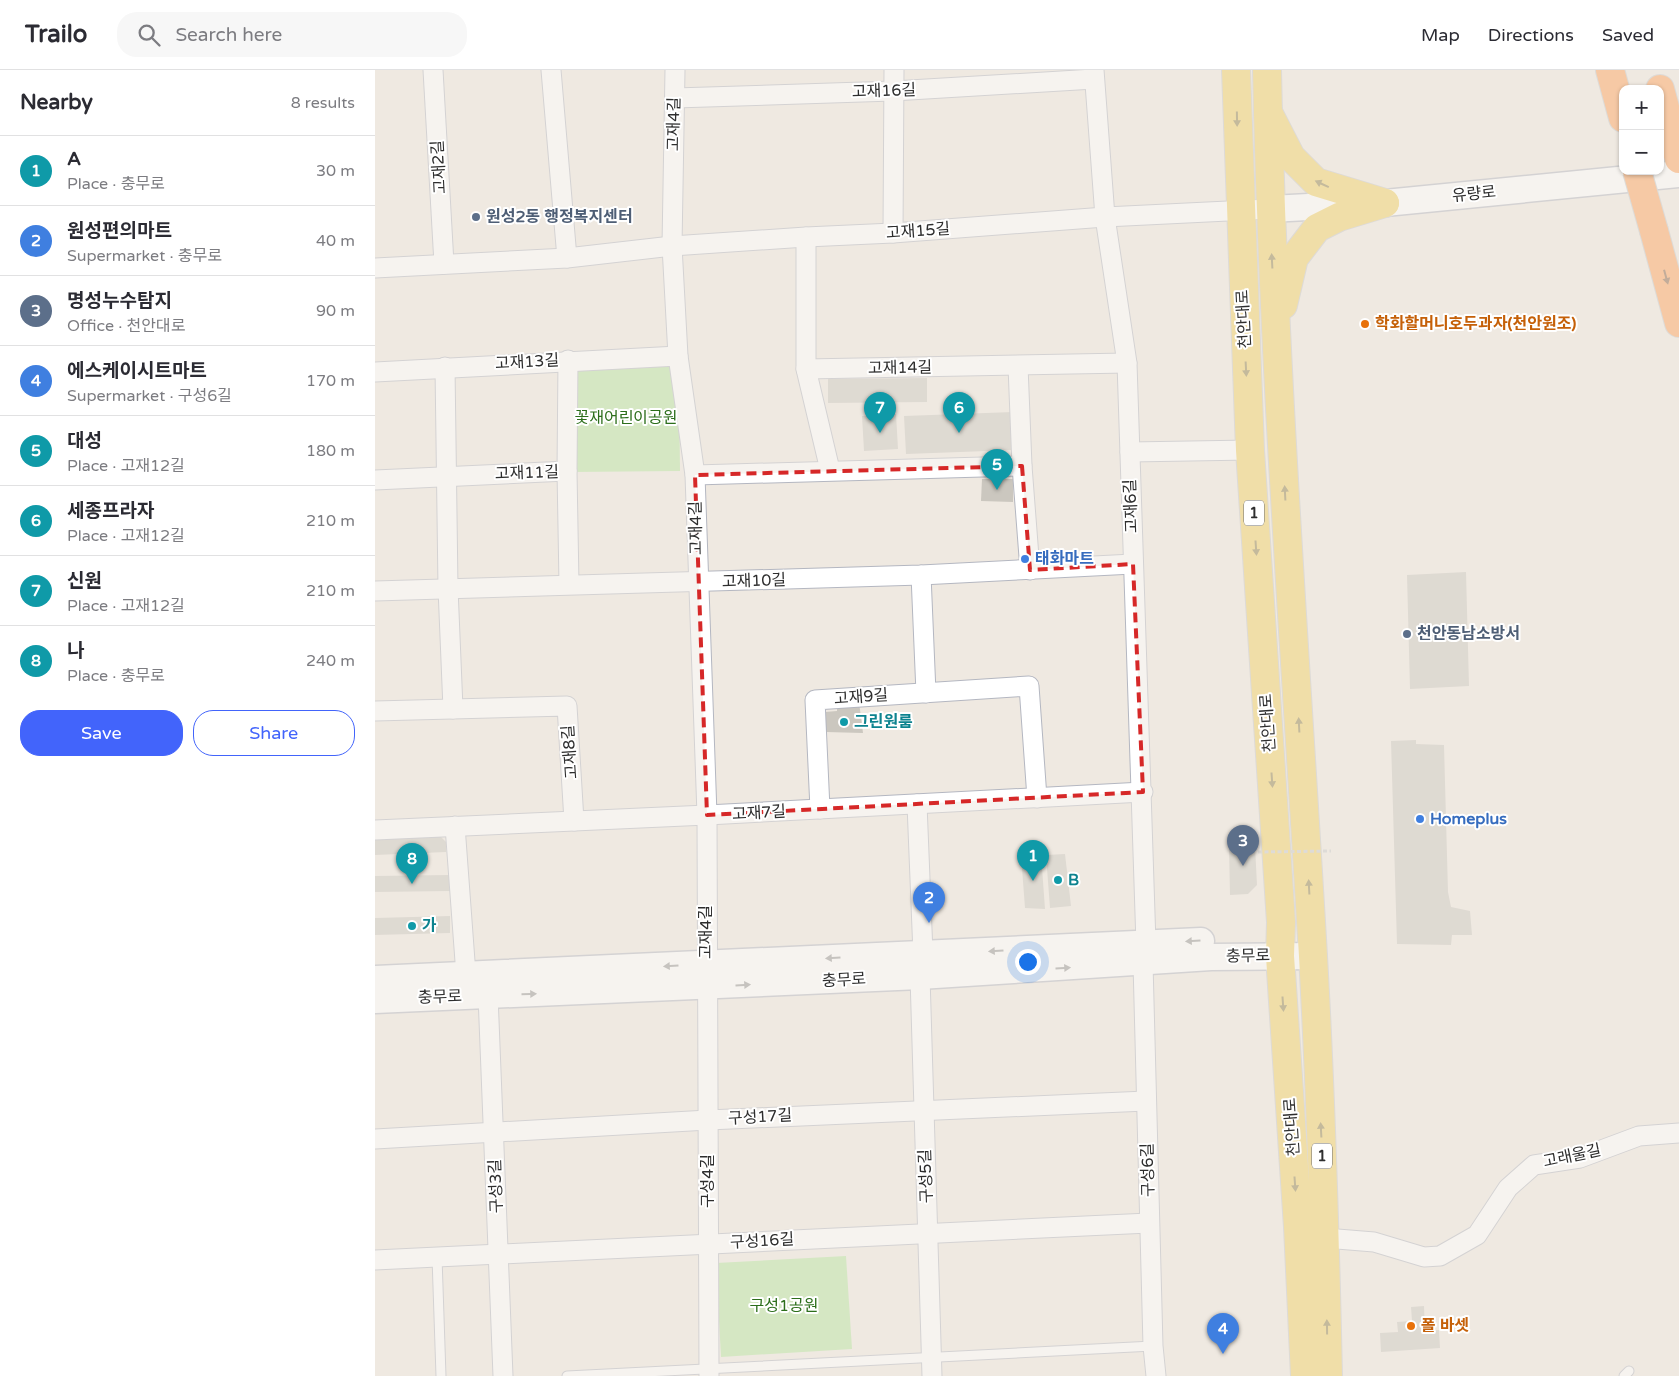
<!DOCTYPE html>
<meta charset="utf-8">
<style>
:root{--surface:#fff;--page:#f7f7f7;--text:#2b2b33;--muted:#7c7c81;--line:#e1e1e2;--accent:#4264fb}
body{margin:0;font-family:"Varela Round","Noto Sans KR",sans-serif;background:var(--page);color:var(--text)}
.controls{position:absolute;right:15px;top:15px;display:grid;overflow:hidden;border-radius:10px;box-shadow:0 1px 4px #0004}
.controls button{width:45px;height:45px;display:grid;place-items:center;padding:0;border:0;border-bottom:1px solid var(--line);background:var(--surface);color:var(--text);font:25px sans-serif}
.you{position:absolute;left:652px;top:891px;width:18px;height:18px;margin:-12px;border:4px solid #fff;border-radius:50%;background:#1a73e8;box-shadow:0 0 0 8px #1a73e833}
.badge{display:grid;place-items:center;width:32px;height:32px;border-radius:50%;background:var(--accent);color:#fff;font-size:16px;font-weight:700}
.pin{position:absolute;translate:-50% -41px;filter:drop-shadow(0 1px 2px #0008)}
.pin::after{content:'';position:absolute;top:26px;width:18px;height:15px;background:inherit;clip-path:polygon(0 0,100% 0,50% 100%)}
.list{margin:0;padding:0;list-style:none}
h2{display:flex;justify-content:space-between;align-items:center;height:65px;margin:0;padding:0 20px;font-size:21px}
h2 small{font-size:16px;font-weight:400;color:var(--muted)}
.list li{display:grid;grid-template-columns:32px 1fr auto;gap:15px;align-items:center;box-sizing:border-box;height:70px;padding:0 20px;border-top:1px solid var(--line)}
.list b{display:block;font-size:19px;white-space:nowrap}
.list p{margin:0;font-size:16px;white-space:nowrap;color:var(--muted)}
.list em{font-size:16px;font-style:normal;color:var(--muted)}
.actions{display:flex;gap:10px;padding:15px 20px}
.actions a{flex:1;padding:11px 0;border:1px solid var(--accent);border-radius:20px;text-align:center;font-size:18px;color:var(--accent)}
.actions .main{background:var(--accent);color:#fff}
.icon{flex:none;width:28px;height:28px;fill:none;stroke:currentColor;stroke-width:2;stroke-linecap:round;stroke-linejoin:round}
.map{position:relative;flex:none;width:1304px;height:1306px;overflow:hidden}
header{display:flex;align-items:center;gap:30px;box-sizing:border-box;height:70px;padding:0 25px;background:var(--surface);border-bottom:1px solid var(--line)}
header strong{font-size:24px}
nav{display:flex;gap:28px;margin-inline-start:auto;font-size:18px}
.search{width:350px;height:45px;background:var(--page);display:flex;align-items:center;gap:12px;box-sizing:border-box;padding:0 18px;border-radius:20px;color:var(--muted);font-size:19px}
main{display:flex}
aside{flex:1;background:var(--surface)}
.map>svg:first-child{display:block}
</style>
<header>
<strong>Trailo</strong>
<div class="search"><svg class="icon" aria-label="search" viewBox="0 0 24 24"><circle cx="10" cy="10" r="6"/><path d="M15 15l6 6"/></svg>Search here</div>
<nav><a>Map</a><a>Directions</a><a>Saved</a></nav>
</header>
<main>
<aside>
<h2>Nearby<small>8 results</small></h2>
<ul class="list">
<li><span class="badge" style="background:#0f9aa8">1</span><div><b>A</b><p>Place · 충무로</p></div><em>30 m</em></li>
<li><span class="badge" style="background:#3f7fe0">2</span><div><b>원성편의마트</b><p>Supermarket · 충무로</p></div><em>40 m</em></li>
<li><span class="badge" style="background:#5c6f8a">3</span><div><b>명성누수탐지</b><p>Office · 천안대로</p></div><em>90 m</em></li>
<li><span class="badge" style="background:#3f7fe0">4</span><div><b>에스케이시트마트</b><p>Supermarket · 구성6길</p></div><em>170 m</em></li>
<li><span class="badge" style="background:#0f9aa8">5</span><div><b>대성</b><p>Place · 고재12길</p></div><em>180 m</em></li>
<li><span class="badge" style="background:#0f9aa8">6</span><div><b>세종프라자</b><p>Place · 고재12길</p></div><em>210 m</em></li>
<li><span class="badge" style="background:#0f9aa8">7</span><div><b>신원</b><p>Place · 고재12길</p></div><em>210 m</em></li>
<li><span class="badge" style="background:#0f9aa8">8</span><div><b>나</b><p>Place · 충무로</p></div><em>240 m</em></li>
</ul>
<div class="actions"><a class="main">Save</a><a>Share</a></div>
</aside>
<div class="map">
<svg width="1304" height="1306" viewBox="0 0 1304 1306">
<rect width="100%" height="100%" fill="#efe9e1"/>
<g fill="#b6e59e">
<path d="M 294,295 L 304,305 L 305,401 L 197,402 L 198,305 L 204,297 Z"/>
<path d="M 471,1186 L 477,1279 L 346,1287 L 341,1193 Z"/>
</g>
<g fill="#cbc7bf">
<path d="M 552,308 L 552,332 L 453,333 L 453,309 Z"/>
<path d="M 638,342 L 639,380 L 531,384 L 529,346 Z"/>
<path d="M 521,344 L 523,379 L 489,381 L 487,346 Z"/>
<path d="M 607,409 L 638,409 L 638,432 L 606,431 Z"/>
<path d="M 1091,502 L 1094,616 L 1035,619 L 1032,505 Z"/>
<path d="M 484,632 L 488,663 L 451,662 L 450,642 L 462,641 L 462,633 Z"/>
<path d="M 1041,670 L 1041,674 L 1069,675 L 1073,822 L 1076,837 L 1095,841 L 1097,865 L 1077,865 L 1076,875 L 1022,874 L 1016,671 Z"/>
<path d="M 64,765 L 71,772 L 71,782 L 0,785 L 0,769 Z"/>
<path d="M 880,776 L 882,815 L 873,824 L 855,825 L 854,777 Z"/>
<path d="M 666,784 L 670,839 L 650,838 L 646,785 Z"/>
<path d="M 690,784 L 696,836 L 675,838 L 671,785 Z"/>
<path d="M 74,805 L 75,821 L 0,822 L 0,806 Z"/>
<path d="M 75,846 L 75,863 L 0,865 L 0,848 Z"/>
<path d="M 1049,1236 L 1050,1261 L 1064,1260 L 1065,1278 L 1006,1282 L 1005,1263 L 1023,1262 L 1022,1252 L 1037,1251 L 1036,1237 Z"/>
</g>
<g fill="none" stroke-linecap="round" stroke-linejoin="round">
<g stroke="#b4b7c1" stroke-width="11">
<g id="lane">
<path d="M 62,1187 L 66,1306"/>
<path d="M 192,1306 L 778,1276"/>
<path d="M 1249,1306 L 1254,1301"/>
</g>
</g>
<g stroke="#b4b7c1" stroke-width="21">
<g id="street">
<path d="M 58,0 L 69,194"/>
<path d="M 176,0 L 192,188"/>
<path d="M 300,0 L 297,176 L 303,286 L 320,405 L 332,745 L 334,1306"/>
<path d="M 719,0 L 730,147 L 752,293 L 771,874"/>
<path d="M 300,28 L 518,21 L 719,9"/>
<path d="M 518,163 L 519,0"/>
<path d="M 431,167 L 431,299 L 455,400"/>
<path d="M 0,198 L 192,188 L 297,176 L 431,167 L 518,163 L 730,147 L 894,139"/>
<path d="M 193,290 L 192,401 L 194,514"/>
<path d="M 643,296 L 647,396 L 655,500"/>
<path d="M 70,297 L 73,518 L 78,639"/>
<path d="M 431,299 L 752,293"/>
<path d="M 0,302 L 303,286"/>
<path d="M 755,382 L 875,380"/>
<path d="M 320,405 L 647,396"/>
<path d="M 0,410 L 192,401"/>
<path d="M 546,505 L 551,623"/>
<path d="M 0,521 L 546,505 L 758,494"/>
<path d="M 0,641 L 192,636 L 199,751"/>
<path d="M 542,734 L 548,884"/>
<path d="M 445,739 L 440,630 L 654,616 L 662,728"/>
<path d="M 80,756 L 91,905"/>
<path d="M 0,760 L 332,745 L 768,722"/>
<path d="M 768,893 L 778,1276 L 781,1306"/>
<path d="M 545,906 L 557,1306"/>
<path d="M 113,925 L 128,1306"/>
<path d="M 0,1069 L 333,1050 L 771,1031"/>
<path d="M 950,1168 L 999,1172 L 1049,1187 L 1065,1186 L 1102,1165 L 1133,1118 L 1159,1095 L 1205,1088 L 1264,1066 L 1304,1063"/>
<path d="M 0,1190 L 774,1153"/>
</g>
</g>
<g stroke="#b4b7c1" stroke-width="29">
<g id="secondary">
<path d="M 894,139 L 1010,133 L 1304,104"/>
<path d="M 0,909 L 826,871"/>
<path d="M 0,930 L 545,906 L 836,887 L 938,886"/>
</g>
</g>
<g stroke="#c9c9c9" stroke-width="30">
<g id="primary">
<path d="M 861,0 L 875,380 L 906,852 L 905,886 L 923,1157 L 930,1306"/>
<path d="M 892,0 C 898,296 921,591 938,886 C 946,1026 950,1166 953,1306"/>
<path d="M 895,46 L 916,87 L 941,112 L 1010,133"/>
<path d="M 908,235 L 919,188 L 942,158 L 964,147 L 1010,133"/>
</g>
</g>
<g stroke="#c9c9c9" stroke-width="30">
<g id="highway">
<path d="M 1235,0 L 1248,48"/>
<path d="M 1285,19 L 1304,89"/>
<path d="M 1279,161 L 1304,253"/>
</g>
</g>
<use href="#lane" stroke="#fff" stroke-width="9"/>
<use href="#street" stroke="#fff" stroke-width="19"/>
<use href="#secondary" stroke="#fff" stroke-width="26"/>
<use href="#primary" stroke="#f2d163" stroke-width="28"/>
<use href="#highway" stroke="#ffa35c" stroke-width="28"/>
<g stroke="#c9c9c9" stroke-width="30" stroke-linecap="butt">
<path id="highway-bridge" d="M 1262,101 L 1279,161"/>
</g>
<path stroke="#c9c9c9" stroke-width="3" stroke-dasharray="4 2.5" stroke-linecap="butt" d="M 883,782 L 956,781"/>
<use href="#highway-bridge" stroke="#ffa35c" stroke-width="28"/>
</g>
<defs><path id="oneway-solid" d="M-6-.8H1V-3.2L6.5 0L1 3.2V.8H-6Z" transform="scale(1.25)"/></defs>
<g fill="#908048">
<use href="#oneway-solid" transform="translate(862 49) rotate(89)"/>
<use href="#oneway-solid" transform="translate(947 114) rotate(-155)"/>
<use href="#oneway-solid" transform="translate(897 191) rotate(-93)"/>
<use href="#oneway-solid" transform="translate(871 299) rotate(87)"/>
<use href="#oneway-solid" transform="translate(910 423) rotate(-93)"/>
<use href="#oneway-solid" transform="translate(881 478) rotate(86)"/>
<use href="#oneway-solid" transform="translate(924 655) rotate(-93)"/>
<use href="#oneway-solid" transform="translate(897 710) rotate(86)"/>
<use href="#oneway-solid" transform="translate(934 817) rotate(-93)"/>
<use href="#oneway-solid" transform="translate(908 934) rotate(86)"/>
<use href="#oneway-solid" transform="translate(946 1060) rotate(-93)"/>
<use href="#oneway-solid" transform="translate(920 1114) rotate(86)"/>
<use href="#oneway-solid" transform="translate(952 1257) rotate(-91)"/>
</g>
<use fill="#8c6343" href="#oneway-solid" transform="translate(1291 207) rotate(75)"/>
<g fill="#969696">
<use href="#oneway-solid" transform="translate(818 871) rotate(177)"/>
<use href="#oneway-solid" transform="translate(621 881) rotate(177)"/>
<use href="#oneway-solid" transform="translate(458 888) rotate(177)"/>
<use href="#oneway-solid" transform="translate(296 896) rotate(177)"/>
<use href="#oneway-solid" transform="translate(688 898) rotate(-3)"/>
<use href="#oneway-solid" transform="translate(368 915) rotate(-3)"/>
<use href="#oneway-solid" transform="translate(154 924) rotate(-2)"/>
</g>
<path d="M0 0H1304V1306H0ZM 647,396 L 655,500 L 758,494 L 768,722 L 332,745 L 320,405 Z" fill="#efe9e1" fill-opacity=".55" fill-rule="evenodd"/>
<path fill="none" stroke="#d62828" stroke-width="4" stroke-dasharray="10 6" stroke-linejoin="round" d="M 647,396 L 655,500 L 758,494 L 768,722 L 332,745 L 320,405 Z"/>
<g fill="#5c6f8a" stroke="#fff" stroke-width="2">
<circle cx="101" cy="147" r="5"/>
<circle cx="1032" cy="564" r="5"/>
</g>
<g fill="#e8710a" stroke="#fff" stroke-width="2">
<circle cx="990" cy="254" r="5"/>
<circle cx="1036" cy="1256" r="5"/>
</g>
<g fill="#3f7fe0" stroke="#fff" stroke-width="2">
<circle cx="650" cy="489" r="5"/>
<circle cx="1045" cy="749" r="5"/>
</g>
<g fill="#0f9aa8" stroke="#fff" stroke-width="2">
<circle cx="469" cy="652" r="5"/>
<circle cx="683" cy="810" r="5"/>
<circle cx="37" cy="856" r="5"/>
</g>
<g text-anchor="middle" dominant-baseline="central" stroke-width="4" stroke-linejoin="round" paint-order="stroke">
<g fill="#fff" stroke="#6d6d6d" stroke-width="1">
<rect x="869" y="430.5" width="20" height="25" rx="4"/>
<rect x="937" y="1073.5" width="20" height="25" rx="4"/>
</g>
<g font-size="15" font-weight="bold" fill="#2e2e2e">
<text x="879" y="443">1</text>
<text x="947" y="1086">1</text>
</g>
<g font-size="16" fill="#2e2e2e" stroke="#fff">
<text transform="translate(509 21) rotate(-2)">고재16길</text>
<text transform="translate(299 54) rotate(-89)">고재4길</text>
<text transform="translate(64 97) rotate(-93)">고재2길</text>
<text transform="translate(1099 124) rotate(-6)">유량로</text>
<text transform="translate(543 161) rotate(-4)">고재15길</text>
<text transform="translate(869 249) rotate(-93)">천안대로</text>
<text transform="translate(152 292) rotate(-3)">고재13길</text>
<text transform="translate(525 298) rotate(-1)">고재14길</text>
<text transform="translate(152 403) rotate(-2)">고재11길</text>
<text transform="translate(756 436) rotate(-92)">고재6길</text>
<text transform="translate(321 458) rotate(-91)">고재4길</text>
<text transform="translate(379 511) rotate(-2)">고재10길</text>
<text transform="translate(486 627) rotate(-4)">고재9길</text>
<text transform="translate(893 653) rotate(-94)">천안대로</text>
<text transform="translate(195 682) rotate(-94)">고재8길</text>
<text transform="translate(384 743) rotate(-3)">고재7길</text>
<text transform="translate(331 862) rotate(-90)">고재4길</text>
<text transform="translate(873 886) rotate(-1)">충무로</text>
<text transform="translate(469 910) rotate(-3)">충무로</text>
<text transform="translate(65 927) rotate(-2)">충무로</text>
<text transform="translate(385 1047) rotate(-3)">구성17길</text>
<text transform="translate(917 1057) rotate(-94)">천안대로</text>
<text transform="translate(1197 1086) rotate(-12)">고래울길</text>
<text transform="translate(773 1100) rotate(-91)">구성6길</text>
<text transform="translate(551 1106) rotate(-92)">구성5길</text>
<text transform="translate(333 1111) rotate(-90)">구성4길</text>
<text transform="translate(121 1116) rotate(-92)">구성3길</text>
<text transform="translate(387 1171) rotate(-3)">구성16길</text>
</g>
<g font-size="16" font-weight="bold" fill="#4e5e75" stroke="#fff" text-anchor="start">
<text x="111" y="147">원성2동 행정복지센터</text>
<text x="1042" y="564">천안동남소방서</text>
</g>
<g font-size="16" font-weight="bold" fill="#c56008" stroke="#fff" text-anchor="start">
<text x="1000" y="254">학화할머니호두과자(천안원조)</text>
<text x="1046" y="1256">폴 바셋</text>
</g>
<g font-size="16" fill="#2c6e1b" stroke="#fff">
<text x="251" y="348">꽃재어린이공원</text>
<text x="409" y="1236">구성1공원</text>
</g>
<g font-size="16" font-weight="bold" fill="#366cbe" stroke="#fff" text-anchor="start">
<text x="660" y="489">태화마트</text>
<text x="1055" y="749">Homeplus</text>
</g>
<g font-size="16" font-weight="bold" fill="#0d838f" stroke="#fff" text-anchor="start">
<text x="479" y="652">그린원룸</text>
<text x="693" y="810">B</text>
<text x="47" y="856">가</text>
</g>
</g>
</svg>
<div class="controls">
<button>+</button>
<button>−</button>
</div>
<div class="you"></div>
<div class="pin badge" style="left:658px;top:811px;background:#0f9aa8">1</div>
<div class="pin badge" style="left:554px;top:853px;background:#3f7fe0">2</div>
<div class="pin badge" style="left:868px;top:796px;background:#5c6f8a">3</div>
<div class="pin badge" style="left:848px;top:1284px;background:#3f7fe0">4</div>
<div class="pin badge" style="left:622px;top:420px;background:#0f9aa8">5</div>
<div class="pin badge" style="left:584px;top:363px;background:#0f9aa8">6</div>
<div class="pin badge" style="left:505px;top:363px;background:#0f9aa8">7</div>
<div class="pin badge" style="left:37px;top:814px;background:#0f9aa8">8</div>
</div>
</main>
